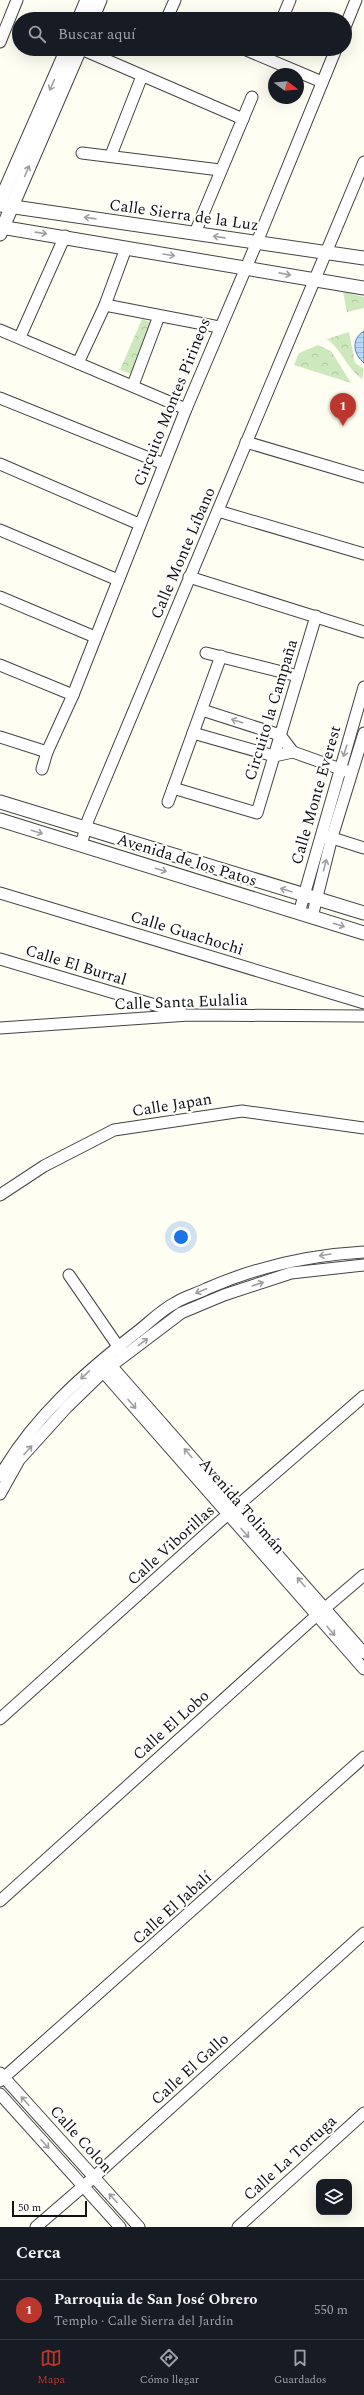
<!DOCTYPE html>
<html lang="es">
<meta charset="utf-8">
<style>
:root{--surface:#171b24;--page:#242831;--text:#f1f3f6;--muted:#9ea1a6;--line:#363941;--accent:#bb362c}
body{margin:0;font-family:Spectral,serif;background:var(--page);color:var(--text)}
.controls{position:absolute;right:12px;bottom:12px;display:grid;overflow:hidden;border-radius:8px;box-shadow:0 4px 16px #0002}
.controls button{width:36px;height:36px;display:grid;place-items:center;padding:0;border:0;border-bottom:1px solid var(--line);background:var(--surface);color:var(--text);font:20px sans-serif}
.compass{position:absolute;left:268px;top:68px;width:36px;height:36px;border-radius:50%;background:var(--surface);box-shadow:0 4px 16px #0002;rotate:106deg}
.scale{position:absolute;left:12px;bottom:10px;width:75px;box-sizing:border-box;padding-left:4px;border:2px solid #101010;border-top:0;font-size:11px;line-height:14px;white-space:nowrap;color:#101010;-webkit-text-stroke:3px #fff;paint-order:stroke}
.you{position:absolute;left:181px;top:1237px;width:14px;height:14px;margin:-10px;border:3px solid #fff;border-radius:50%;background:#1a73e8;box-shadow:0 0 0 6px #1a73e833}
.badge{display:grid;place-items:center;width:26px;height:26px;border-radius:50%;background:var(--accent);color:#fff;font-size:13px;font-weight:700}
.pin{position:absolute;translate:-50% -33px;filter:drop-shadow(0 1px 2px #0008)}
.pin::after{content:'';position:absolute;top:21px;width:14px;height:12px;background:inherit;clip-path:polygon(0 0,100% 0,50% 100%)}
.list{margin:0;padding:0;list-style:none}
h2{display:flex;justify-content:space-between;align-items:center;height:52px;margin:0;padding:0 16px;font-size:17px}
h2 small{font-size:13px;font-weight:400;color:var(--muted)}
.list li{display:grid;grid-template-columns:26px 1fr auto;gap:12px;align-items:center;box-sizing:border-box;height:60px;padding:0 16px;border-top:1px solid var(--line)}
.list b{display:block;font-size:15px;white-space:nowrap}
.list p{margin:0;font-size:13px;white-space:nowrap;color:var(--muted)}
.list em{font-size:13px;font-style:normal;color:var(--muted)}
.icon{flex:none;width:22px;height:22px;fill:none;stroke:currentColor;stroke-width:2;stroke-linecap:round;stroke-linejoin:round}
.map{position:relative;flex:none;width:364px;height:2227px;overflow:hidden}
.search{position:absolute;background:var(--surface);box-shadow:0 4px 16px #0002;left:12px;right:12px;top:12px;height:44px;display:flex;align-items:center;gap:10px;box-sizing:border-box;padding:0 14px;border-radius:22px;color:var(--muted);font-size:15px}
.sheet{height:112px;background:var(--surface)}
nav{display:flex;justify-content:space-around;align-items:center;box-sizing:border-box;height:56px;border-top:1px solid var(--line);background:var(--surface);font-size:11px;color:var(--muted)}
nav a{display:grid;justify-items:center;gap:2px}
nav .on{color:var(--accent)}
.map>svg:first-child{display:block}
</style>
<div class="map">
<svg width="364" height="2227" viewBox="0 0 364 2227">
<defs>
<pattern id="park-crowns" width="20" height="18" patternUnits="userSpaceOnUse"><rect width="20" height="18" fill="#cee8bd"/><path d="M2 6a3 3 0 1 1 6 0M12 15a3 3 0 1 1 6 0" fill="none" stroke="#b0c6a1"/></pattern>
<pattern id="water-rules" width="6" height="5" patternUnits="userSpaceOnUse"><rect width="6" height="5" fill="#b9d7f4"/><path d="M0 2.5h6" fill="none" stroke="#9eb8d0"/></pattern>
</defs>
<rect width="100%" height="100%" fill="#fefef3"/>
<g fill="url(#park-crowns)">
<path d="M 343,292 L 364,297 L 364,308 L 347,312 Z"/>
<path d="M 142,319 L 152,323 L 132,374 L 120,370 Z"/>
<path d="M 349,332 L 355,363 L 364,369 L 362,379 C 346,367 342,350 327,339 Z"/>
<path d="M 318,345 L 331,351 L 351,383 L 294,365 L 299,353 Z"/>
</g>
<path fill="url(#water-rules)" stroke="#4384c9" d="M 364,331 L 364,363 C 353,354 351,339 364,331 Z"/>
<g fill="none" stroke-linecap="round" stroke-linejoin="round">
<g stroke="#434343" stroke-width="13">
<g id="minor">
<path d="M 169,19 L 167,18 L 175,0"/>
<path d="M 282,19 L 290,0"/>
<path d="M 345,27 L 356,0"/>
<path d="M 0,42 L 17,0"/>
<path d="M 81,49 L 243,119"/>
<path d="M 244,49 L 322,82"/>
<path d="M 82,153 L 220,170"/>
<path d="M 111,155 L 142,76"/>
<path d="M 195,233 L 252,97"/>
<path d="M 105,305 L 219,327"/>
<path d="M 0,330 L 186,409"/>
<path d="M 20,337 L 65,236"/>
<path d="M 78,363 L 105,305 L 126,248"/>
<path d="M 133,385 L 159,316"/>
<path d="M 0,398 L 164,464"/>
<path d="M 246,442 L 364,477"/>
<path d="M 0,464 L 139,524"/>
<path d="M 218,511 L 364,554"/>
<path d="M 0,530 L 118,580"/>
<path d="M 189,577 L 364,632"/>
<path d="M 0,597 L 95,637"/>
<path d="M 206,653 L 298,676"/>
<path d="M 0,665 L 73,695"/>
<path d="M 202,710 L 280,735 L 293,752"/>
<path d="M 193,733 L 274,756 L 293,752 L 346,771"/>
<path d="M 0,737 L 47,752"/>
<path d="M 42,769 L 47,752 L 73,695 L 186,409 L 257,242 L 336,49"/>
<path d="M 173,788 L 257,813 L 316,616"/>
<path d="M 168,802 L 221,656"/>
<path d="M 326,836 L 364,848"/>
<path d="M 81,845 L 88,820 L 364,162"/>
<path d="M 0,893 L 364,1003"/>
<path d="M 299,913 L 364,687"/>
<path d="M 312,917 L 332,837 L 364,733"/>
<path d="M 0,959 L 182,1013"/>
<path d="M 0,1028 L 189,1015 L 364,1016"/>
<path d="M 0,1195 L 44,1166 L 114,1130 L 242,1111 L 364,1128"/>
<path d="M 69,1275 L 122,1352"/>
<path d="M 107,1361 L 364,1653"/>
<path d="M 98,1366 L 364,1669"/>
<path d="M 0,1476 C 33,1418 84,1373 137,1332 C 149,1323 161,1310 175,1303 C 184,1297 196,1294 206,1289 C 256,1267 309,1255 364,1252"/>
<path d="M 0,1494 L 19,1460 L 67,1407 L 103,1372 L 181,1313 L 224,1295 L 291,1273 L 364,1265"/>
<path d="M 0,1719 L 228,1514 L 364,1396"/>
<path d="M 0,1901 L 317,1615 L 364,1575"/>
<path d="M 0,2073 L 139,2227"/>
<path d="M 0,2081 L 364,1757"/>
<path d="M 0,2094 L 120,2227"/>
<path d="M 36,2227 L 94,2177 L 364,1933"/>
<path d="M 238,2227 L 364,2113"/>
</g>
</g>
<g stroke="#434343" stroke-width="15">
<g id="tertiary">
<path d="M 79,19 L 87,0"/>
<path d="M 92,19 L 100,0"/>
<path d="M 0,202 L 67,49"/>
<path d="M 0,205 L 364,258"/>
<path d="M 0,227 L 364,288"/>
<path d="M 0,234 L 80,49"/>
<path d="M 0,802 L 364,913"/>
<path d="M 0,820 L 364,933"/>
</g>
</g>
<use href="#minor" stroke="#fff" stroke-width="11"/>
<use href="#tertiary" stroke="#fff" stroke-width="13"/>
</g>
<defs><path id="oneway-shaft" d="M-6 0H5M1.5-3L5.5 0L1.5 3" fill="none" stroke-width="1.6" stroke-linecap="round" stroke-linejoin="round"/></defs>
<g stroke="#9f9f9f">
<use href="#oneway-shaft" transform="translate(52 85) rotate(114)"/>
<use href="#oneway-shaft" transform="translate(27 171) rotate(-67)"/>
<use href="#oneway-shaft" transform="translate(90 218) rotate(-172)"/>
<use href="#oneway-shaft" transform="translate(41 233) rotate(8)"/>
<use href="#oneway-shaft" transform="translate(219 237) rotate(-172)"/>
<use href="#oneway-shaft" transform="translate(169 255) rotate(9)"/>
<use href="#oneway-shaft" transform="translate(285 274) rotate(11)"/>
<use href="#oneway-shaft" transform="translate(237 721) rotate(-162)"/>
<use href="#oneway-shaft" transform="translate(345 751) rotate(107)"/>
<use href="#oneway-shaft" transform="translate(37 832) rotate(17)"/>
<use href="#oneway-shaft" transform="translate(325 865) rotate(-76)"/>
<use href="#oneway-shaft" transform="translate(161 870) rotate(17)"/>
<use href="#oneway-shaft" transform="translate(286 890) rotate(-163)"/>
<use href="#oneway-shaft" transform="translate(339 925) rotate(17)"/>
<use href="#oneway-shaft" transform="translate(325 1255) rotate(171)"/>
<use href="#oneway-shaft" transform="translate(258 1284) rotate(-19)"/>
<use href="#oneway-shaft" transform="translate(201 1291) rotate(157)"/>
<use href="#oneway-shaft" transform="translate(143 1342) rotate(-37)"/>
<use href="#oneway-shaft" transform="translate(85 1375) rotate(137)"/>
<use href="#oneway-shaft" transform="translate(132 1404) rotate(49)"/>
<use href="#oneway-shaft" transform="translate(28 1450) rotate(-48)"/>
<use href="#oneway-shaft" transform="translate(188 1453) rotate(-131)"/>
<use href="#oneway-shaft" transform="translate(245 1533) rotate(49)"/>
<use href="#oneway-shaft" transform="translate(301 1582) rotate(-131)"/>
<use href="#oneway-shaft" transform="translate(331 1631) rotate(49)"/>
<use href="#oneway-shaft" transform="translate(25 2101) rotate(-132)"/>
<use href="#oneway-shaft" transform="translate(45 2144) rotate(48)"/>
<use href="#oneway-shaft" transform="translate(113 2198) rotate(-132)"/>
</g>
<g text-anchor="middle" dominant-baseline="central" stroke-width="4" stroke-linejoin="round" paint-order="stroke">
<g font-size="16" fill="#101010" stroke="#fff">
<text transform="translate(184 215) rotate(8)">Calle Sierra de la Luz</text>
<text transform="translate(172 402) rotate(-68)">Circuito Montes Pirineos</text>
<text transform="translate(183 553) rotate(-67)">Calle Monte Líbano</text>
<text transform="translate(271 710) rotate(-73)">Circuito la Campaña</text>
<text transform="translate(316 795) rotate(-74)">Calle Monte Everest</text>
<text transform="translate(187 860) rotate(17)">Avenida de los Patos</text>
<text transform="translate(187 933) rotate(17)">Calle Guachochi</text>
<text transform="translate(76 965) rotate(17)">Calle El Burral</text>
<text transform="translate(181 1002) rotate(-2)">Calle Santa Eulalia</text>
<text transform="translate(172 1105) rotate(-9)">Calle Japan</text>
<text transform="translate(242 1506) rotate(49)">Avenida Tolimán</text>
<text transform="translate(171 1545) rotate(-42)">Calle Viborillas</text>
<text transform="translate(171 1725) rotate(-42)">Calle El Lobo</text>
<text transform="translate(172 1908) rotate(-42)">Calle El Jabalí</text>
<text transform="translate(190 2069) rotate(-42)">Calle El Gallo</text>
<text transform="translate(81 2139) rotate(48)">Calle Colon</text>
<text transform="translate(290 2158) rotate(-42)">Calle La Tortuga</text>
</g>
</g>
</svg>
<div class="controls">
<button><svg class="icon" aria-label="layers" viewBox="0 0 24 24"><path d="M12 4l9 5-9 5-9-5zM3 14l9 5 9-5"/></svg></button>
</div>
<svg class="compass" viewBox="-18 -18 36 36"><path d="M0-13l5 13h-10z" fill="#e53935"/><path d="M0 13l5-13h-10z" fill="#9ea1a6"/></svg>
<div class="scale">50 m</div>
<div class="you"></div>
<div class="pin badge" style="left:343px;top:426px">1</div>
<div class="search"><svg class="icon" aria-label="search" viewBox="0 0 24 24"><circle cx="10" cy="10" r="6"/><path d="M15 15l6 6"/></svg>Buscar aquí</div>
</div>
<section class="sheet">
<h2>Cerca<small></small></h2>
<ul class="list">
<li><span class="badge">1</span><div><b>Parroquia de San José Obrero</b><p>Templo · Calle Sierra del Jardin</p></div><em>550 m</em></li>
</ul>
</section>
<nav>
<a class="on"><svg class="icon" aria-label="map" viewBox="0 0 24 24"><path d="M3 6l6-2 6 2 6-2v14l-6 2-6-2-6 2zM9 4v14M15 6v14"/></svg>Mapa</a>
<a><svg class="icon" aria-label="directions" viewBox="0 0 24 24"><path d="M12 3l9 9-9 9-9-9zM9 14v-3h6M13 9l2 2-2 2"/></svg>Cómo llegar</a>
<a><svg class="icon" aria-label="saved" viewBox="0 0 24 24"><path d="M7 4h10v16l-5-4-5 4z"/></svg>Guardados</a>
</nav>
